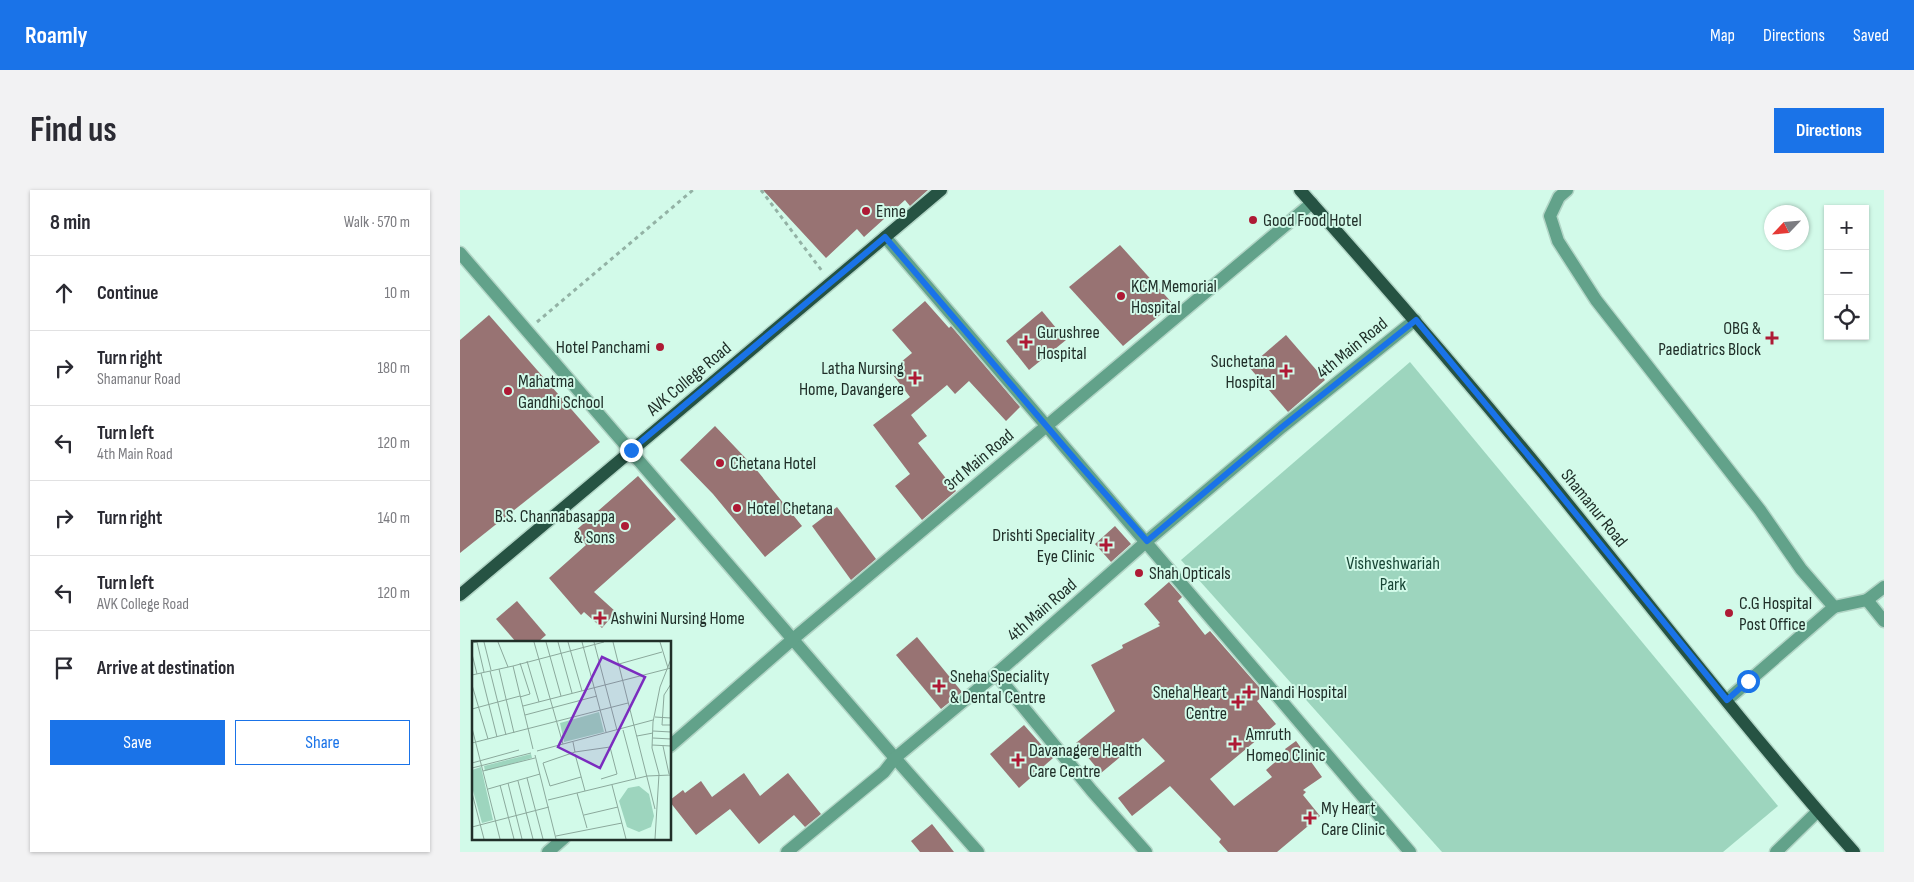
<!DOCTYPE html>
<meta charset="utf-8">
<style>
:root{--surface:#fff;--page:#f2f2f3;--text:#2b2b33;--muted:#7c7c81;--line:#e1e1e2;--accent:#1a73e8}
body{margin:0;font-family:"Sofia Sans Condensed",sans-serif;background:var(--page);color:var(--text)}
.controls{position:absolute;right:15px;top:15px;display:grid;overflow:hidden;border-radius:0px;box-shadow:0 1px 4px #0004}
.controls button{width:45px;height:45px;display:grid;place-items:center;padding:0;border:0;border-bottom:1px solid var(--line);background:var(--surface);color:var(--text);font:25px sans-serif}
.compass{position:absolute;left:1304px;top:15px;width:45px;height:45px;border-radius:50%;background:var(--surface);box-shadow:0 1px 4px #0004;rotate:244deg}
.stop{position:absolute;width:15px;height:15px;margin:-11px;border:4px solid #1a73e8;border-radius:50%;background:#fff}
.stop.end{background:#1a73e8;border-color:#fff;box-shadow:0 1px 5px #0008}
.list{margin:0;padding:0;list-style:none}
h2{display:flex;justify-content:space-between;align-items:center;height:65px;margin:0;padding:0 20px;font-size:21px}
h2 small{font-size:16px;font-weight:400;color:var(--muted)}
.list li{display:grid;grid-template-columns:32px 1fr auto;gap:15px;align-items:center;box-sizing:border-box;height:75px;padding:0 20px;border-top:1px solid var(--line)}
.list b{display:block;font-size:19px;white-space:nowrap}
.list p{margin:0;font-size:16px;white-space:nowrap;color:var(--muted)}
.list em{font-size:16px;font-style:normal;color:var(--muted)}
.actions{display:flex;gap:10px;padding:15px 20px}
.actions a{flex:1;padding:11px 0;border:1px solid var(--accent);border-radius:0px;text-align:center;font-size:18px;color:var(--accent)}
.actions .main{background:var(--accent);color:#fff}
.icon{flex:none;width:28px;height:28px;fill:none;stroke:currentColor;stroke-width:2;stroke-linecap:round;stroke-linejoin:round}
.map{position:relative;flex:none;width:1424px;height:662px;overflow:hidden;border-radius:0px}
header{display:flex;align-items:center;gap:30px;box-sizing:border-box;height:70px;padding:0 25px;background:var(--accent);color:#fff}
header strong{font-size:24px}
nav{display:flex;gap:28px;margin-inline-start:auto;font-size:18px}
.intro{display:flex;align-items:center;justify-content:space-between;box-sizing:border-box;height:120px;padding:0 30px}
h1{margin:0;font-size:35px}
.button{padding:12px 22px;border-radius:0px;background:var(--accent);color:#fff;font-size:18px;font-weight:700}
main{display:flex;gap:30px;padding:0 30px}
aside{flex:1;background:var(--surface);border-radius:0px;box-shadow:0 1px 4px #0004}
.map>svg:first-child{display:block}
</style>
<header>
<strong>Roamly</strong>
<nav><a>Map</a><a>Directions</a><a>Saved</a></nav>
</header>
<div class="intro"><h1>Find us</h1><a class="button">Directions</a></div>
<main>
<aside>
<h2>8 min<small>Walk · 570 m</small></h2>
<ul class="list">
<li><svg class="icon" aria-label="ahead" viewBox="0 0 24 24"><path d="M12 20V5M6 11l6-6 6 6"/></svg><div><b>Continue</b></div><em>10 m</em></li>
<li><svg class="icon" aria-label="right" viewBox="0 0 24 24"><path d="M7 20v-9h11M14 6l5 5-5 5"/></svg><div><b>Turn right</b><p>Shamanur Road</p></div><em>180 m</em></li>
<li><svg class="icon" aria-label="left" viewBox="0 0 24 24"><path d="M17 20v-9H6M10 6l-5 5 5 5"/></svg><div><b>Turn left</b><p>4th Main Road</p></div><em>120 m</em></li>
<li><svg class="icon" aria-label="right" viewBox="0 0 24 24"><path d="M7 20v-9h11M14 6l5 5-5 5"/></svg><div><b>Turn right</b></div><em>140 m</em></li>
<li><svg class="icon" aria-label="left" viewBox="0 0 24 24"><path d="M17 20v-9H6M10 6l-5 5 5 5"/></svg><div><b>Turn left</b><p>AVK College Road</p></div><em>120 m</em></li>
<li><svg class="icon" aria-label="arrive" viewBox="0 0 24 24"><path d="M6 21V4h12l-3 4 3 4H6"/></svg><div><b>Arrive at destination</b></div></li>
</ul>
<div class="actions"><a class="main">Save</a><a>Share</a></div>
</aside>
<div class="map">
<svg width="1424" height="662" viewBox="0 0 1424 662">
<rect width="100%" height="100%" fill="#d2fae9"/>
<path fill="#9dd5be" d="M 950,172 L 1318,616 L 1263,662 L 982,662 L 721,370 Z"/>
<g fill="#987373">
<path d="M 303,0 L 468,0 L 450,16 L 445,10 L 404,47 L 397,39 L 366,68 Z"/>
<path d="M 660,55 L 713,114 L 663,156 L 609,97 Z"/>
<path d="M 465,111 L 489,138 L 491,136 L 560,217 L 546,231 L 509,191 L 495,204 L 487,195 L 451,225 L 467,246 L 458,253 L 496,301 L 462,330 L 435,296 L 450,284 L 413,235 L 450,207 L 430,181 L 452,163 L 432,140 Z"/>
<path d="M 582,121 L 606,150 L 569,180 L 546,151 Z"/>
<path d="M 29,125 L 140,252 L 0,363 L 0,150 Z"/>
<path d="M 826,145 L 865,190 L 828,222 L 789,177 Z"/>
<path d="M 255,236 L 295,278 L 342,336 L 305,367 L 253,304 L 220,270 Z"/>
<path d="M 178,286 L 216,329 L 134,402 L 156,422 L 142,438 L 124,422 L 121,425 L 89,388 L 126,355 L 114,342 Z"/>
<path d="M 377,317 L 416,369 L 391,390 L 352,336 Z"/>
<path d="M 655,336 L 671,354 L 651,372 L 635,354 Z"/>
<path d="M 709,392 L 722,407 L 718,411 L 745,445 L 750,441 L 805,504 L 797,511 L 816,534 L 750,589 L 774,616 L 812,587 L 806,580 L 827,562 L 825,559 L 836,551 L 862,587 L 843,600 L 846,602 L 843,605 L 860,626 L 817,662 L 768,662 L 759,652 L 761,649 L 710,596 L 672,626 L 658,608 L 705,571 L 683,548 L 641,583 L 616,553 L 655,521 L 631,475 L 663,458 L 662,455 L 700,436 L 698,434 L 700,433 L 684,414 Z"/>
<path d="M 57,411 L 86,445 L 78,452 L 56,452 L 36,429 Z"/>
<path d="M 457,447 L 502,502 L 481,519 L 436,465 Z"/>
<path d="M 564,535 L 593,568 L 559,598 L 530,564 Z"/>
<path d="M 284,583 L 300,606 L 328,583 L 361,624 L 345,637 L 334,625 L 299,654 L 270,619 L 236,645 L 210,612 L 210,610 L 223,600 L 225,603 L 241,591 L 252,607 Z"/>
<path d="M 472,634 L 494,662 L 460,662 L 451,651 Z"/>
</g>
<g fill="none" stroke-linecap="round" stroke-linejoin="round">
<g stroke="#b2d5c6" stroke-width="15">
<g id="minor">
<path d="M 1107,0 L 1099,7 L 1090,26 L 1098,51 L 1136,110 L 1300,320 L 1341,379 L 1374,417 L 1267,510"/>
<path d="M 425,47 C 601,251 775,457 950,662"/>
<path d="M 0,63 L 435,568 L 518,662"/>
<path d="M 1407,410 L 1424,397"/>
<path d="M 1374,417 L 1407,410 L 1424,431"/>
<path d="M 536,484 L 632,601 L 686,662"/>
<path d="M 210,556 L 333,449 L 852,13"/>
<path d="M 88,662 L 104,648"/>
<path d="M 327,662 L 424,582 L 435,568 L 536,484 L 687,351 L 822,237 L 955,130"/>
<path d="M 1316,662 L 1358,621"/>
</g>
</g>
<g stroke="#b2d5c6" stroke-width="15">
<g id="major">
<path d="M 840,0 C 923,93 1004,187 1083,283 C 1186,410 1286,540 1394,662"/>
<path d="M 0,405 L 481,0"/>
</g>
</g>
<g stroke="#93b2a5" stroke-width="3" stroke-dasharray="4 4" stroke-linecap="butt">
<path d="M 301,0 L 362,81"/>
<path d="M 77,132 L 233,0"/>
</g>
<use href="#minor" stroke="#62a28a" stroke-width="12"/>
<use href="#major" stroke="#265343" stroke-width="12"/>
</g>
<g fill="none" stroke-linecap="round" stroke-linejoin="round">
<path stroke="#1a73e8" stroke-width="6" d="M 171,260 L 425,47 L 619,274 L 687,351 L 822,237 L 956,130 L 1081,281 L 1267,510 L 1288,491"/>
</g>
<g fill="#ae1a35" stroke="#d2fae9" stroke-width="2">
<circle cx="406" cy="21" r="5"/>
<circle cx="793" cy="30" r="5"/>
<circle cx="661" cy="106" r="5"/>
<path d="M1309.5 140.5h5v5h5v5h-5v5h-5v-5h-5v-5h5z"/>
<path d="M563.5 144.5h5v5h5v5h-5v5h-5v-5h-5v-5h5z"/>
<circle cx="200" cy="157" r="5"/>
<path d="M823.5 173.5h5v5h5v5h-5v5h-5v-5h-5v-5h5z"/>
<path d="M452.5 180.5h5v5h5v5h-5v5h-5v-5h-5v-5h5z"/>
<circle cx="48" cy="201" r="5"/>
<circle cx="260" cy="273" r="5"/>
<circle cx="277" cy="318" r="5"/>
<circle cx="165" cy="336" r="5"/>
<path d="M643.5 347.5h5v5h5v5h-5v5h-5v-5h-5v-5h5z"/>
<circle cx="679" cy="383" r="5"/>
<circle cx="1269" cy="423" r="5"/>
<path d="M137.5 420.5h5v5h5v5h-5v5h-5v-5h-5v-5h5z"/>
<path d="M476.5 488.5h5v5h5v5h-5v5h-5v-5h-5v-5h5z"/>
<path d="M786.5 494.5h5v5h5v5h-5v5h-5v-5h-5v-5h5z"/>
<path d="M775.5 504.5h5v5h5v5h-5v5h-5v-5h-5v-5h5z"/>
<path d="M772.5 546.5h5v5h5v5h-5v5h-5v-5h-5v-5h5z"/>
<path d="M555.5 562.5h5v5h5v5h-5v5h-5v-5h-5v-5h5z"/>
<path d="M847.5 620.5h5v5h5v5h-5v5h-5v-5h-5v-5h5z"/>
</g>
<g text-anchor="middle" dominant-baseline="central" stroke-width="4" stroke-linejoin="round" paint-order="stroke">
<g font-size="18" fill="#202f29" stroke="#d2fae9" text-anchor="start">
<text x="416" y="21">Enne</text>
<text x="803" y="30">Good Food Hotel</text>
<text x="671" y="96">KCM Memorial<tspan x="671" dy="21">Hospital</tspan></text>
<text x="1301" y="138" text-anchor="end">OBG &amp;<tspan x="1301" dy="21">Paediatrics Block</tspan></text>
<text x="577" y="142">Gurushree<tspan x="577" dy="21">Hospital</tspan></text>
<text x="190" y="157" text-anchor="end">Hotel Panchami</text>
<text x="815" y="171" text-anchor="end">Suchetana<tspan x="815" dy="21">Hospital</tspan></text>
<text x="444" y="178" text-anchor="end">Latha Nursing<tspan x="444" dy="21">Home, Davangere</tspan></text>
<text x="58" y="191">Mahatma<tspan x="58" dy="21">Gandhi School</tspan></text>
<text x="270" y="273">Chetana Hotel</text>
<text x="287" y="318">Hotel Chetana</text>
<text x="155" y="326" text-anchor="end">B.S. Channabasappa<tspan x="155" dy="21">&amp; Sons</tspan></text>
<text x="635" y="345" text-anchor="end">Drishti Speciality<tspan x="635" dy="21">Eye Clinic</tspan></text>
<text x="689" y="383">Shah Opticals</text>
<text x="1279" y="413">C.G Hospital<tspan x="1279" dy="21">Post Office</tspan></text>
<text x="151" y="428">Ashwini Nursing Home</text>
<text x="490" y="486">Sneha Speciality<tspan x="490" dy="21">&amp; Dental Centre</tspan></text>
<text x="767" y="502" text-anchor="end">Sneha Heart<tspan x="767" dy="21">Centre</tspan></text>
<text x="800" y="502">Nandi Hospital</text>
<text x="786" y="544">Amruth<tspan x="786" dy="21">Homeo Clinic</tspan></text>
<text x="569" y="560">Davanagere Health<tspan x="569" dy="21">Care Centre</tspan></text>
<text x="861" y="618">My Heart<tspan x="861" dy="21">Care Clinic</tspan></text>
</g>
<g font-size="18" fill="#202f29" stroke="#d2fae9">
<text transform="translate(892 158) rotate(-39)">4th Main Road</text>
<text transform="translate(229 189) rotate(-40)">AVK College Road</text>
<text transform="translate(519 270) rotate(-40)">3rd Main Road</text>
<text transform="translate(1134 318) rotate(51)">Shamanur Road</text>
<text transform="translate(582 420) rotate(-41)">4th Main Road</text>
</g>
<g font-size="18" fill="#194636" stroke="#d2fae9">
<text x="933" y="373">Vishveshwariah<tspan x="933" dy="21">Park</tspan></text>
</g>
</g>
<g transform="translate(12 451)">
<rect width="199" height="199" fill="#d2fae9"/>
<path d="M 127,71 L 132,91 L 92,101 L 88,82 ZM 59,113 L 60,117 L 13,130 L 12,125 ZM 9,126 L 21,179 L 10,182 L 0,146 L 0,129 ZM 167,145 L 177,153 L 182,175 L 179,186 L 167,191 L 155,186 L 147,160 L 156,147 Z" fill="#9dd5be"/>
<path fill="none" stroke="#8ba99c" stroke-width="1" d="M 12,1 L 19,29M 26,1 L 36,26M 62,1 L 91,103M 74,1 L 89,55M 86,1 L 100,52M 96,1 L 110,50M 110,1 L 134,91M 122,1 L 145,89M 141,1 L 183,168M 188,1 L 196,27M 0,2 L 5,1 L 12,31M 0,13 L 5,33M 55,20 L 67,61M 48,22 L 58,53 L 48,56M 147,23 L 190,11M 27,28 L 42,92M 18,30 L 34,94M 9,32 L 25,96M 0,34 L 41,25M 199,43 L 192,54 L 190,84 L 199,84M 0,44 L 16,98M 51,65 L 199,27M 0,68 L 48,55M 53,74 L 125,55M 183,76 L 199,77M 0,87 L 28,198M 151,89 L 164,138M 181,90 L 199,91M 165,95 L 181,92M 181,97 L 199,98M 101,101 L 103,111 L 138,106 L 145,133 L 129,138M 0,102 L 156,62M 180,104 L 199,105M 191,105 L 197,133M 61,108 L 41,25 L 132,1M 65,110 L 181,79M 103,111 L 71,122 L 78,145 L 109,136M 103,113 L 113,150M 63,114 L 84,198M 0,122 L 47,109M 0,127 L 59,112M 11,130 L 63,117M 55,137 L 71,198M 46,140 L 61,198M 36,142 L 50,198M 28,144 L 42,198M 140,144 L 154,198M 16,148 L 68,133M 0,152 L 12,198M 105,152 L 115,187M 76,159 L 175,135 L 199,134M 112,174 L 146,166M 0,186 L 77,166M 84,195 L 150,182M 183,198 L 187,133 L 180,107 L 181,81 L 188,46 L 199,18"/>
<path fill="#7b2cbf" fill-opacity="0.15" stroke="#7b2cbf" stroke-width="2.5" d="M 130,16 L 173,36 L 128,127 L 86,106 Z"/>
<rect width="199" height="199" fill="none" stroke="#202f29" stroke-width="2.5"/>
</g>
</svg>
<div class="controls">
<button>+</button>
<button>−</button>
<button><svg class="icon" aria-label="locate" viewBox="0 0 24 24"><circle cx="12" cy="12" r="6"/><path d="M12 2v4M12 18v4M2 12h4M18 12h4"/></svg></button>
</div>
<svg class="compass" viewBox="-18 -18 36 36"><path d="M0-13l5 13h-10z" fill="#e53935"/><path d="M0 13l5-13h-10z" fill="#7c7c81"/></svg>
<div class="stop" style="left:1288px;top:491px"></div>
<div class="stop end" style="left:171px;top:260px"></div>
</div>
</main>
